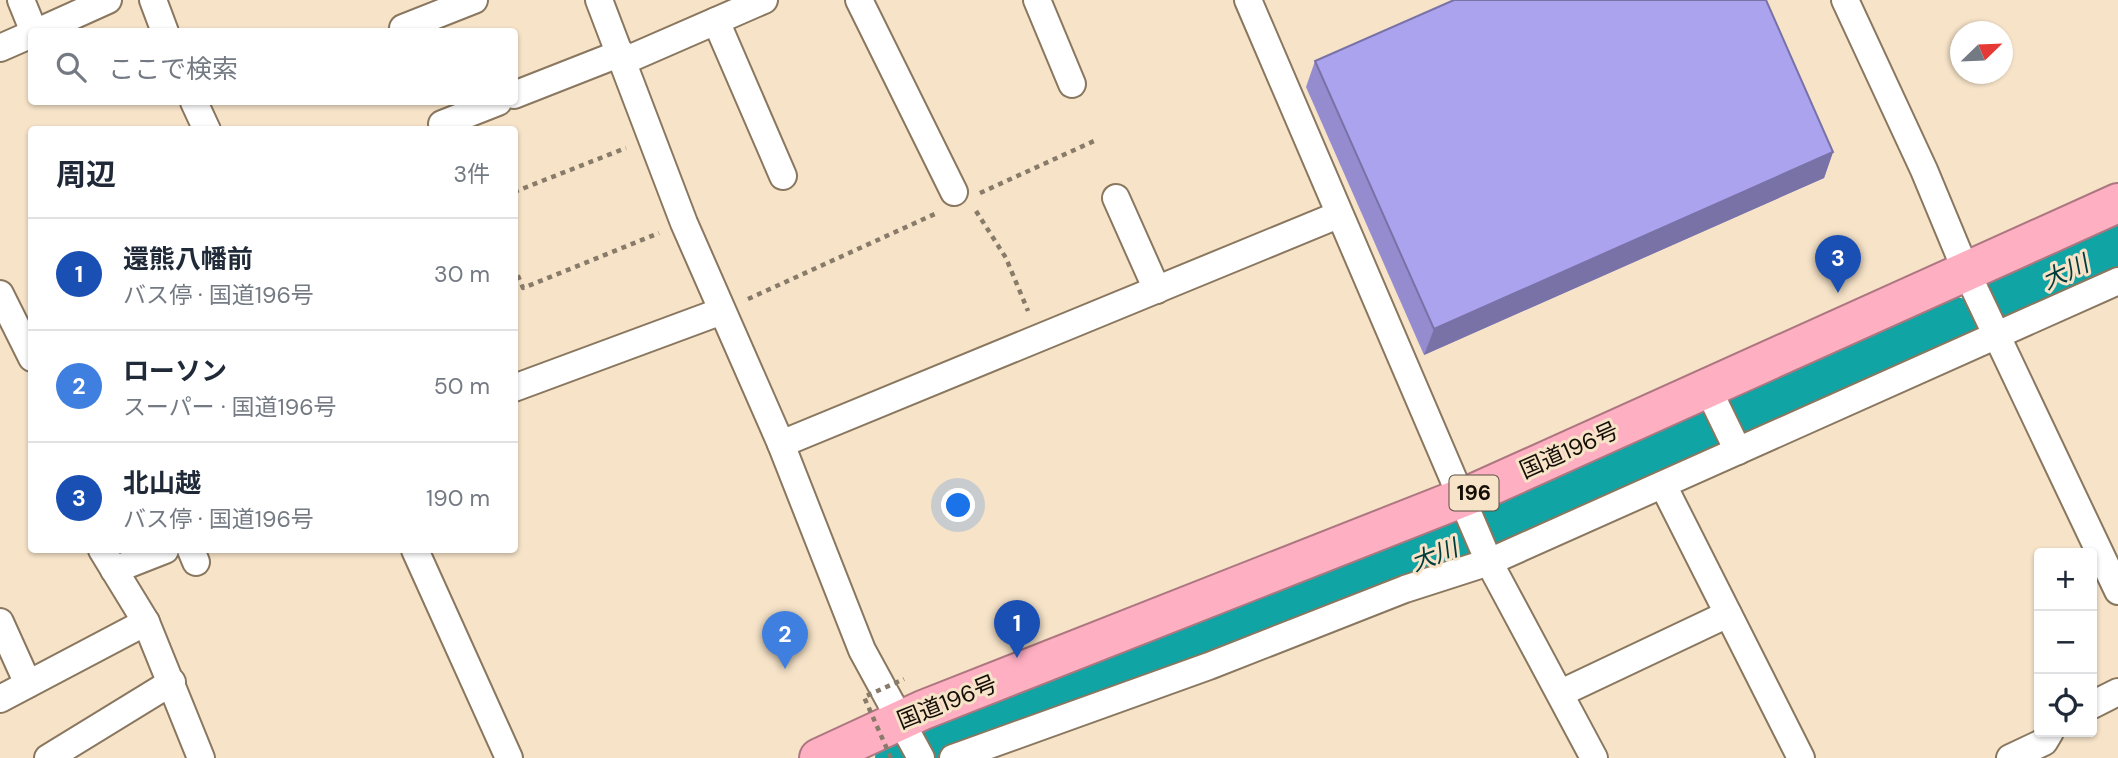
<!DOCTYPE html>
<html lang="ja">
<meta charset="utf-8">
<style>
:root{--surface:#fff;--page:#f2f2f3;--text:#1f2937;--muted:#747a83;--line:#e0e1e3;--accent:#cb3b4c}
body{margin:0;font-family:"DM Sans","Noto Sans JP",sans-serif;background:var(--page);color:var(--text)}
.controls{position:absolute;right:21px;bottom:21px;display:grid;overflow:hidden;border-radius:7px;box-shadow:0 2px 5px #0004}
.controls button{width:63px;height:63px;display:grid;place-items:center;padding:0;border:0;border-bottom:2px solid var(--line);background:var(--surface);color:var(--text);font:35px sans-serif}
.compass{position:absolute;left:1950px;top:21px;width:63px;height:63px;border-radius:50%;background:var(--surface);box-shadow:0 2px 5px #0004;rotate:67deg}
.you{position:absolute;left:959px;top:506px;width:24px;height:24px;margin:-18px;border:5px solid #fff;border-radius:50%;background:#1a73e8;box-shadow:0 0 0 10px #1a73e833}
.badge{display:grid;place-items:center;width:46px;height:46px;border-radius:50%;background:var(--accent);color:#fff;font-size:23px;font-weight:700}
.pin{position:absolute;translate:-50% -58px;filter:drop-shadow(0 2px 4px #0008)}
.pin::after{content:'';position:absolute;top:37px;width:24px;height:21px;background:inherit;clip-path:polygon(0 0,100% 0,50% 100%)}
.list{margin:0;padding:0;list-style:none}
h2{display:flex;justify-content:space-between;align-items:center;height:91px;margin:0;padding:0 28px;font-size:30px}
h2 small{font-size:23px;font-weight:400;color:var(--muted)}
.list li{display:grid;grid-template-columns:46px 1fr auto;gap:21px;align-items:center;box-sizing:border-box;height:112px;padding:0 28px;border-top:2px solid var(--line)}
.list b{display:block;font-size:26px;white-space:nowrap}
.list p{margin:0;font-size:23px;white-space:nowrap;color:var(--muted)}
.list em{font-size:23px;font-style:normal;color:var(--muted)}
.icon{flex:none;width:38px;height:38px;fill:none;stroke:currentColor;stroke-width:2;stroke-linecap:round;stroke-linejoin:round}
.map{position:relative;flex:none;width:2118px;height:758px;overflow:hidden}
.search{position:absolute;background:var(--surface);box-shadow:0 2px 5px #0004;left:28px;top:28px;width:490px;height:77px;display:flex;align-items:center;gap:18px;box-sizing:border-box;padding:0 24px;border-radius:7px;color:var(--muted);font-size:26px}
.panel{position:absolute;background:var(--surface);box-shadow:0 2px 5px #0004;left:28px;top:126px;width:490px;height:427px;border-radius:7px}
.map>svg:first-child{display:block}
</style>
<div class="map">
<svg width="2118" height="758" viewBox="0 0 2118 758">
<rect width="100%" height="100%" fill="#f6e3c8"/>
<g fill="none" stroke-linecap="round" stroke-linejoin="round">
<g stroke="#10a4a5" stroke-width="56">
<path d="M 2013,296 L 2118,248"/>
<path d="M 903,758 L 946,738 L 1535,516 L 1954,325"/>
</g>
<g stroke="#89775f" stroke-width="30">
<g id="street">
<path d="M 21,0 L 34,32"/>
<path d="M 153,0 L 165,32"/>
<path d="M 599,0 L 684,223 L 781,444 L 862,650 L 921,758"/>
<path d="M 859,0 L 954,192"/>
<path d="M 1037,0 L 1072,84"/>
<path d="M 1248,0 L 1489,562 L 1594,758"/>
<path d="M 1845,0 L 1924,170 L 1966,271 L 2118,591"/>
<path d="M 716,21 L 783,176"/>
<path d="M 403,28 L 474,0"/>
<path d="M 37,32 L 108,0"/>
<path d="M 0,48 L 32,34"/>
<path d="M 624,61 L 764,0"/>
<path d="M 514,95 L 621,53"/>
<path d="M 194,102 L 207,130"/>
<path d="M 442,124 L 498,102"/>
<path d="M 1116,198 L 1157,290"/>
<path d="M 0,294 L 32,358"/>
<path d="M 1707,387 L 1738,451"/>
<path d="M 514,388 L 722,311"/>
<path d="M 781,444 L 1338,215"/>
<path d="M 1663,485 L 1801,758"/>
<path d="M 102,550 L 146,622 L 201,758"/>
<path d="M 191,550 L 196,562"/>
<path d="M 415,550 L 509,758"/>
<path d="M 114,570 L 165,550"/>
<path d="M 0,622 L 28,684"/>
<path d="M 1561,693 L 1728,614"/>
<path d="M 0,699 L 146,622"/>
<path d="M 2092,705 L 2118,692"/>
<path d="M 48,758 L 172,682"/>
<path d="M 953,758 L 1209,666 L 1405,589 L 1489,562 L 2118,281"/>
<path d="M 2010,758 L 2044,742 L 2050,732"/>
</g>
</g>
<g stroke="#ad7780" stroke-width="42">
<path id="highway" d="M 819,758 L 923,710 L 1479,491 L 2118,203"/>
</g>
<g stroke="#887b69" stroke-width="4.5" stroke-dasharray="5 5" stroke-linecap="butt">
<path d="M 514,192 L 626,148"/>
<path d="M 980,193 L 1094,141"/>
<path d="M 976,211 L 1006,258 L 1028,311"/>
<path d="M 514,266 L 523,288 L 659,233"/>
<path d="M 748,299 L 937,213"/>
</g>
<use href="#street" stroke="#fff" stroke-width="26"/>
<use href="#highway" stroke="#ffafc2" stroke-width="38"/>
<path stroke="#887b69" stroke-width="4.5" stroke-dasharray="5 5" stroke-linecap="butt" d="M 891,758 L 864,697 L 904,679"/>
</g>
<path fill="#948cce" d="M 1315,61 L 1833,152 L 1824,178 L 1424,355 L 1306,87 Z"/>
<path fill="#7872a7" d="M 1833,152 L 1824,178 L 1424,355 L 1434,329 Z"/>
<path fill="#aca3ef" stroke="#7872a7" stroke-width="2" d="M 1454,0 L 1766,0 L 1833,152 L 1434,329 L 1315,61 Z"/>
<g text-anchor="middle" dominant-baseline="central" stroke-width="6" stroke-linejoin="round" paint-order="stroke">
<rect fill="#f6e3c8" stroke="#584e40" stroke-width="2" x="1449.5" y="475.5" width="49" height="35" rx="5"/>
<g font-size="21" font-weight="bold" fill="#150e06">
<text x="1474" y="493">196</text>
</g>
<g font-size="23" fill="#150e06" stroke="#f6e3c8">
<text transform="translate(1569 450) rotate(-24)">国道196号</text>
<text transform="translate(947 702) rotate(-22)">国道196号</text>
</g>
<g font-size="24" font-style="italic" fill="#003b3c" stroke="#f6e3c8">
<text transform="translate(2065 272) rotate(-25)">大川</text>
<text transform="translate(1434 555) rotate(-21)">大川</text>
</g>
</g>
</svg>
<div class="controls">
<button>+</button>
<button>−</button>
<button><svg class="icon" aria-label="locate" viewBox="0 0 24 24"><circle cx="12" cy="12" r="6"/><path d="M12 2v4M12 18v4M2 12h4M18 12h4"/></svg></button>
</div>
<svg class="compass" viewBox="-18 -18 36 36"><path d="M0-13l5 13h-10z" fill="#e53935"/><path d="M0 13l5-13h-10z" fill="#747a83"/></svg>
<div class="you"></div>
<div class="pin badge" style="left:1017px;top:658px;background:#1a4fb4">1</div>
<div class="pin badge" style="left:785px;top:669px;background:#3f7fe0">2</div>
<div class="pin badge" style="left:1838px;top:293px;background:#1a4fb4">3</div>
<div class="search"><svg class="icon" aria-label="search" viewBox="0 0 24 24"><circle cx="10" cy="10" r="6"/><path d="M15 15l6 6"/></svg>ここで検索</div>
<section class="panel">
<h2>周辺<small>3件</small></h2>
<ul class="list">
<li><span class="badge" style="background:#1a4fb4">1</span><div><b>還熊八幡前</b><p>バス停 · 国道196号</p></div><em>30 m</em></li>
<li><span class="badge" style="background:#3f7fe0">2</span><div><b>ローソン</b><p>スーパー · 国道196号</p></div><em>50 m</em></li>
<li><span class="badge" style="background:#1a4fb4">3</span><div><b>北山越</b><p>バス停 · 国道196号</p></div><em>190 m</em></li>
</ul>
</section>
</div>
